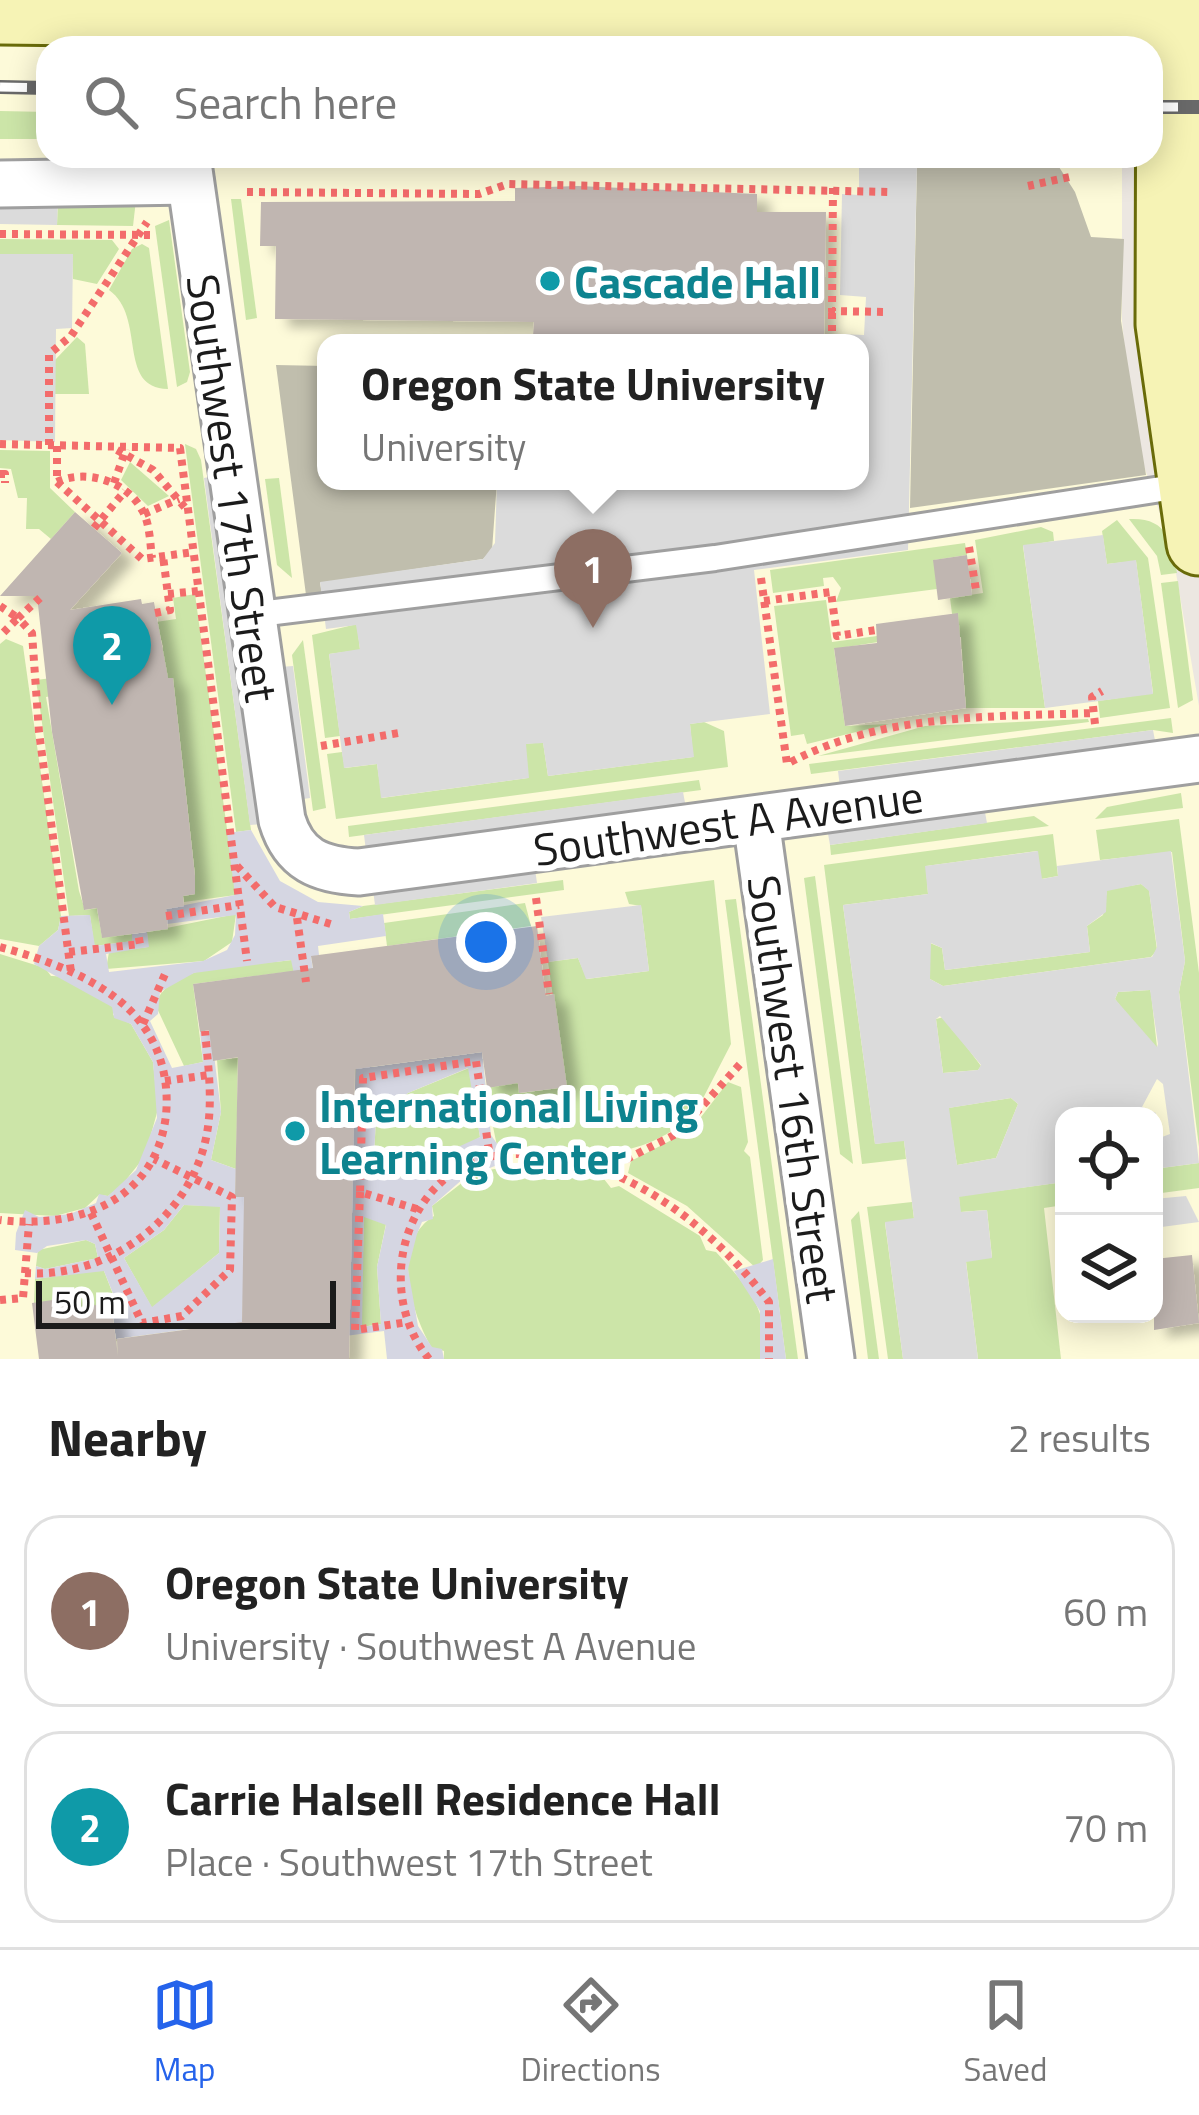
<!DOCTYPE html>
<meta charset="utf-8">
<style>
:root{--surface:#fff;--page:#f6f6f6;--text:#222;--muted:#767676;--line:#e0e0e0;--accent:#2563eb}
body{margin:0;font-family:"Titillium Web",sans-serif;background:var(--page);color:var(--text)}
.controls{position:absolute;right:36px;bottom:36px;display:grid;overflow:hidden;border-radius:24px;box-shadow:0 6px 30px #0003}
.controls button{width:108px;height:108px;display:grid;place-items:center;padding:0;border:0;border-bottom:3px solid var(--line);background:var(--surface);color:var(--text);font:60px sans-serif}
.scale{position:absolute;left:36px;bottom:30px;width:300px;box-sizing:border-box;padding-left:12px;border:6px solid #1b1b1b;border-top:0;font-size:33px;line-height:42px;white-space:nowrap;color:#1b1b1b;-webkit-text-stroke:9px #fff;paint-order:stroke}
.you{position:absolute;left:486px;top:942px;width:42px;height:42px;margin:-30px;border:9px solid #fff;border-radius:50%;background:#1a73e8;box-shadow:0 0 0 18px #1a73e833}
.badge{display:grid;place-items:center;width:78px;height:78px;border-radius:50%;background:var(--accent);color:#fff;font-size:39px;font-weight:700}
.pin{position:absolute;translate:-50% -99px;filter:drop-shadow(0 3px 6px #0008)}
.pin::after{content:'';position:absolute;top:63px;width:42px;height:36px;background:inherit;clip-path:polygon(0 0,100% 0,50% 100%)}
.popup{position:absolute;left:317px;top:334px;width:552px;height:156px;box-sizing:border-box;display:grid;place-content:center;border-radius:24px;background:var(--surface);filter:drop-shadow(0 3px 9px #0005);font-size:39px;white-space:nowrap;color:var(--muted)}
.popup b{font-size:45px;color:var(--text)}
.popup::after{content:'';position:absolute;left:50%;top:100%;margin-left:-24px;border:24px solid transparent;border-top-color:var(--surface)}
.list{margin:0;padding:0;list-style:none}
h2{display:flex;justify-content:space-between;align-items:center;height:156px;margin:0;padding:0 48px;font-size:51px}
h2 small{font-size:39px;font-weight:400;color:var(--muted)}
.list li{display:grid;grid-template-columns:78px 1fr auto;gap:36px;align-items:center;box-sizing:border-box;height:192px;margin:0 24px 24px;padding:0 24px;border:3px solid var(--line);border-radius:36px}
.list b{display:block;font-size:45px;white-space:nowrap}
.list p{margin:0;font-size:39px;white-space:nowrap;color:var(--muted)}
.list em{font-size:39px;font-style:normal;color:var(--muted)}
.icon{flex:none;width:66px;height:66px;fill:none;stroke:currentColor;stroke-width:2;stroke-linecap:round;stroke-linejoin:round}
.map{position:relative;flex:none;width:1199px;height:1359px;overflow:hidden}
.search{position:absolute;background:var(--surface);box-shadow:0 6px 30px #0003;left:36px;right:36px;top:36px;height:132px;display:flex;align-items:center;gap:30px;box-sizing:border-box;padding:0 42px;border-radius:36px;color:var(--muted);font-size:45px}
.sheet{height:588px;background:var(--surface)}
nav{display:flex;justify-content:space-around;align-items:center;box-sizing:border-box;height:168px;border-top:3px solid var(--line);background:var(--surface);font-size:33px;color:var(--muted)}
nav a{display:grid;justify-items:center;gap:6px}
nav .on{color:var(--accent)}
.map>svg:first-child{display:block}
</style>
<div class="map">
<svg width="1199" height="1359" viewBox="0 0 1199 1359">
<defs>
<filter id="shadow"><feDropShadow dx="13" dy="8" stdDeviation="6" flood-color="#0004"/></filter>
</defs>
<rect width="100%" height="100%" fill="#ece7e1"/>
<path fill="#fdfad9" fill-rule="evenodd" d="M 0,0 L 1151,48 L 48,48 L 48,156 L 1122,156 L 1122,320 L 1132,430 L 1172,550 L 1199,706 L 1199,1359 L 0,1359 ZM 326,343 L 860,343 L 860,481 L 326,481 ZM 1064,1116 L 1154,1116 L 1154,1314 L 1064,1314 Z"/>
<g fill="#c0bead">
<path d="M 1052,156 L 1075,192 L 1091,237 L 1124,239 L 1121,321 L 1146,475 L 910,508 L 917,165 L 1014,167 Z"/>
<path d="M 276,365 L 326,366 L 326,481 L 497,481 L 492,550 L 483,559 L 320,583 L 322,593 L 306,595 Z"/>
</g>
<g fill="#cce5a8">
<path d="M 0,111 L 48,112 L 48,139 L 0,139 Z"/>
<path d="M 348,156 L 1049,156 L 1014,167 Z"/>
<path d="M 58,199 L 136,200 L 133,226 L 57,225 Z"/>
<path d="M 231,199 L 241,199 L 257,318 L 246,320 Z"/>
<path d="M 169,220 L 190,372 L 187,382 L 177,387 L 155,226 Z"/>
<path d="M 0,239 L 112,240 L 119,249 L 97,284 L 73,279 L 72,254 L 0,254 Z"/>
<path d="M 142,244 L 149,248 L 168,389 C 116,388 147,317 109,290 L 132,249 Z"/>
<path d="M 77,337 L 85,344 L 89,394 L 54,394 L 55,360 Z"/>
<path d="M 185,444 L 196,449 L 201,460 L 251,830 L 236,832 Z"/>
<path d="M 0,450 L 50,451 L 50,488 L 75,512 L 51,539 L 39,529 L 26,529 L 27,498 L 18,498 L 11,469 L 0,468 Z"/>
<path d="M 130,462 L 169,496 L 148,506 L 121,480 Z"/>
<path d="M 279,478 L 292,578 L 277,565 L 265,479 Z"/>
<path d="M 1129,519 C 1167,517 1172,541 1177,573 L 1161,575 L 1157,556 Z"/>
<path d="M 1117,520 L 1148,558 L 1170,708 L 1100,718 L 1098,701 L 1153,693 L 1136,561 L 1107,564 L 1102,531 Z"/>
<path d="M 1041,527 L 1053,532 L 1054,541 L 1023,546 L 1045,708 L 966,708 L 961,637 L 955,637 L 950,598 L 983,593 L 975,540 Z"/>
<path d="M 965,543 L 967,555 L 934,560 L 937,589 L 836,602 L 841,588 L 833,577 L 823,578 L 824,586 L 773,593 L 770,570 Z"/>
<path d="M 1178,581 L 1193,700 L 1178,708 L 1161,583 Z"/>
<path d="M 195,594 L 236,895 L 184,902 L 183,896 L 195,894 L 195,875 L 173,679 L 151,681 L 163,646 L 156,622 L 176,619 L 173,598 Z"/>
<path d="M 826,600 L 832,642 L 877,636 L 878,642 L 834,649 L 845,726 L 889,724 L 807,744 L 804,734 L 791,736 L 774,606 Z"/>
<path d="M 357,624 L 360,650 L 329,654 L 340,736 L 325,738 L 312,635 Z"/>
<path d="M 6,639 L 23,646 L 61,916 L 58,930 L 39,946 L 0,939 L 0,644 Z"/>
<path d="M 303,640 L 326,808 L 313,811 L 292,655 Z"/>
<path d="M 52,678 L 67,693 L 46,697 L 79,891 L 85,910 L 97,908 L 102,937 L 132,934 L 133,941 L 94,946 L 90,915 L 69,916 L 36,680 Z"/>
<path d="M 1171,718 L 1173,733 L 1153,730 L 811,774 L 809,764 Z"/>
<path d="M 1088,719 L 1089,722 L 818,756 L 925,726 Z"/>
<path d="M 704,722 L 724,731 L 728,767 L 336,819 L 327,754 L 342,752 L 345,768 L 377,764 L 382,798 L 528,778 L 525,744 L 543,742 L 548,776 L 693,757 L 690,724 Z"/>
<path d="M 699,780 L 701,790 L 349,837 L 348,826 Z"/>
<path d="M 1181,793 L 1183,808 L 1095,819 L 1107,807 Z"/>
<path d="M 1034,816 L 1049,826 L 831,855 L 830,845 Z"/>
<path d="M 1179,819 L 1199,973 L 1199,1147 L 1179,992 L 1185,961 L 1172,852 L 1100,860 L 1096,830 Z"/>
<path d="M 1053,834 L 1058,876 L 1041,879 L 1037,851 L 926,866 L 928,894 L 843,905 L 875,1144 L 904,1140 L 906,1159 L 862,1164 L 824,865 Z"/>
<path d="M 815,876 L 853,1164 L 840,1154 L 804,878 Z"/>
<path d="M 563,880 L 564,890 L 350,919 L 349,912 L 363,906 Z"/>
<path d="M 714,880 L 731,1044 L 699,1106 L 690,1108 L 689,1118 C 644,1156 600,1157 544,1149 C 528,1146 512,1150 497,1146 L 485,1088 L 517,1081 L 520,1093 L 566,1087 L 548,962 L 578,958 L 587,979 L 649,971 L 641,906 L 629,904 L 625,892 Z"/>
<path d="M 1141,884 L 1149,890 L 1157,950 L 1151,957 L 943,986 L 930,979 L 930,943 L 942,948 L 945,970 L 1090,952 L 1087,926 L 1103,915 L 1107,890 Z"/>
<path d="M 736,899 L 798,1359 L 786,1359 L 725,900 Z"/>
<path d="M 525,903 L 531,926 L 387,946 L 384,923 Z"/>
<path d="M 236,914 L 232,942 L 204,961 L 106,969 L 109,952 L 148,947 L 147,932 Z"/>
<path d="M 0,954 L 45,968 L 51,976 C 73,975 95,994 113,1007 L 113,1015 L 131,1024 L 153,1062 L 158,1109 L 145,1156 L 122,1185 L 108,1196 L 99,1195 L 85,1208 L 55,1216 L 0,1213 Z"/>
<path d="M 292,960 L 296,983 L 286,972 L 193,984 L 203,1062 L 184,1066 L 155,1004 C 173,960 252,966 292,960 Z"/>
<path d="M 1150,990 L 1151,993 L 1157,1047 L 1151,1047 L 1115,999 L 1118,992 Z"/>
<path d="M 944,1017 L 981,1066 L 978,1070 L 943,1073 L 936,1019 Z"/>
<path d="M 238,1058 L 236,1169 L 211,1160 L 221,1112 L 217,1060 Z"/>
<path d="M 469,1068 L 480,1137 L 416,1178 L 373,1176 L 376,1118 L 408,1093 Z"/>
<path d="M 728,1082 L 741,1087 L 748,1142 L 744,1151 L 750,1157 L 763,1260 L 756,1268 L 687,1206 L 628,1173 L 631,1161 L 691,1130 Z"/>
<path d="M 1011,1098 L 1018,1104 L 996,1158 L 957,1165 L 948,1108 Z"/>
<path d="M 537,1162 L 547,1171 L 555,1166 L 604,1179 L 611,1188 L 619,1186 L 700,1236 L 706,1250 L 716,1252 C 745,1284 774,1313 760,1359 L 444,1359 L 444,1351 L 432,1348 C 411,1313 390,1243 434,1216 L 432,1206 L 476,1172 Z"/>
<path d="M 1199,1163 L 1199,1188 L 1154,1194 L 1154,1169 Z"/>
<path d="M 1064,1182 L 1064,1205 L 1044,1208 L 1061,1359 L 978,1359 L 966,1261 L 992,1257 L 987,1210 L 960,1212 L 959,1196 Z"/>
<path d="M 912,1202 L 914,1219 L 885,1223 L 903,1359 L 888,1359 L 867,1207 Z"/>
<path d="M 184,1205 L 220,1206 L 219,1253 L 152,1308 L 124,1258 L 164,1230 Z"/>
<path d="M 859,1211 L 879,1359 L 868,1359 L 851,1220 Z"/>
<path d="M 364,1216 L 386,1224 L 377,1267 L 381,1324 L 361,1327 Z"/>
<path d="M 86,1240 L 95,1244 L 98,1258 L 45,1269 L 36,1266 L 38,1250 Z"/>
<path d="M 97,1270 L 104,1271 L 116,1302 L 88,1308 L 34,1303 L 35,1279 Z"/>
</g>
<g fill="#dbdbdb" fill-rule="evenodd">
<path d="M 859,164 L 917,165 L 908,550 L 754,570 L 770,714 L 690,724 L 694,757 L 548,776 L 543,743 L 526,744 L 529,778 L 381,798 L 377,764 L 344,768 L 329,654 L 360,649 L 356,625 L 326,629 L 320,582 L 483,559 L 495,543 L 497,481 L 860,481 L 865,431 L 860,430 L 860,343 L 840,343 L 840,334 L 864,335 L 866,297 L 840,295 L 842,194 L 859,195 Z"/>
<path d="M 0,198 L 58,199 L 57,225 L 0,224 Z"/>
<path d="M 0,254 L 73,254 L 72,328 L 56,329 L 55,442 L 0,440 Z"/>
<path d="M 215,476 L 262,824 L 250,825 L 204,478 Z"/>
<path d="M 1103,535 L 1107,564 L 1136,560 L 1153,694 L 1045,708 L 1023,545 Z"/>
<path d="M 293,666 L 310,798 L 297,800 L 280,667 Z"/>
<path d="M 1153,730 L 1156,746 L 840,787 L 838,771 Z"/>
<path d="M 683,792 L 686,808 L 366,851 L 364,835 Z"/>
<path d="M 984,807 L 987,823 L 830,845 L 827,828 Z"/>
<path d="M 1038,851 L 1042,879 L 1058,876 L 1057,866 L 1171,851 L 1185,961 L 1179,992 L 1199,1163 L 1154,1169 L 1154,1140 L 1170,1134 L 1163,1084 L 1157,1079 L 1142,1107 L 1156,1113 L 1154,1119 L 1064,1116 L 1064,1182 L 959,1197 L 961,1212 L 987,1210 L 992,1258 L 966,1262 L 978,1359 L 903,1359 L 885,1222 L 914,1218 L 904,1141 L 875,1144 L 843,905 L 928,894 L 925,866 ZM 1141,884 L 1149,891 L 1157,947 L 1152,957 L 943,986 L 930,979 L 931,943 L 942,948 L 945,970 L 1090,952 L 1087,926 L 1106,912 L 1107,891 ZM 1150,990 L 1158,1044 L 1157,1047 L 1115,999 L 1118,992 ZM 940,1016 L 981,1065 L 978,1070 L 943,1073 L 936,1019 ZM 1011,1098 L 1018,1104 L 996,1158 L 957,1165 L 949,1108 Z"/>
<path d="M 535,869 L 537,883 L 375,905 L 373,890 Z"/>
<path d="M 641,905 L 649,971 L 586,979 L 578,958 L 548,962 L 541,917 Z"/>
<path d="M 1186,1196 L 1199,1222 L 1154,1228 L 1154,1199 Z"/>
</g>
<g fill="#d5d6e2" fill-rule="evenodd">
<path d="M 251,830 L 280,881 L 318,902 L 363,906 L 349,912 L 350,919 L 383,914 L 386,936 L 318,946 L 319,955 L 311,957 L 315,981 L 296,983 L 291,960 L 194,973 L 160,992 L 158,1014 L 150,1021 L 172,1068 L 203,1062 L 200,1032 L 211,1030 L 221,1112 L 211,1160 L 236,1169 L 235,1196 L 246,1197 L 242,1331 L 226,1324 L 116,1339 L 111,1303 L 116,1301 L 104,1271 L 35,1279 L 36,1266 L 45,1269 L 98,1258 L 95,1244 L 86,1240 L 47,1246 L 37,1253 L 15,1250 L 16,1233 L 25,1210 L 39,1217 L 70,1214 L 96,1203 L 99,1194 L 108,1196 L 136,1170 L 157,1118 L 153,1062 L 131,1024 L 114,1018 L 112,1007 L 34,964 L 39,946 L 58,930 L 61,916 L 90,915 L 95,946 L 132,941 L 132,934 L 147,932 L 149,947 L 106,954 L 109,972 L 203,961 L 227,950 L 235,935 L 236,915 L 167,924 L 165,909 L 235,895 L 227,833 ZM 184,1205 L 220,1207 L 219,1253 L 152,1307 L 124,1258 L 164,1230 Z"/>
<path d="M 482,1052 L 491,1135 L 500,1148 L 500,1164 L 464,1178 L 432,1206 L 433,1219 L 422,1222 L 417,1234 L 408,1269 L 418,1326 L 432,1347 L 442,1349 L 444,1359 L 387,1359 L 384,1331 L 345,1336 L 356,1061 L 372,1067 ZM 468,1068 L 480,1137 L 449,1151 L 416,1178 L 373,1176 L 376,1118 L 408,1093 ZM 364,1217 L 386,1225 L 377,1267 L 381,1324 L 362,1327 Z"/>
<path d="M 773,1259 L 786,1359 L 760,1359 L 760,1311 L 734,1271 Z"/>
</g>
<g fill="#c0b6b1" filter="url(#shadow)">
<path d="M 578,186 L 757,194 L 757,212 L 826,212 L 824,343 L 613,343 L 613,337 L 533,336 L 534,322 L 275,319 L 276,246 L 260,246 L 261,202 L 515,201 L 515,188 Z"/>
<path d="M 75,512 L 122,553 L 70,610 L 141,599 L 142,604 L 154,602 L 168,678 L 173,678 L 195,876 L 195,894 L 183,896 L 184,906 L 166,909 L 168,929 L 102,938 L 97,908 L 84,910 L 52,732 L 37,596 L 0,596 Z"/>
<path d="M 967,555 L 972,595 L 938,600 L 933,560 Z"/>
<path d="M 958,613 L 966,708 L 845,726 L 834,648 L 877,643 L 876,624 Z"/>
<path d="M 537,926 L 546,996 L 554,994 L 567,1087 L 519,1093 L 518,1083 L 487,1088 L 482,1052 L 355,1069 L 349,1359 L 39,1359 L 32,1303 L 80,1296 L 81,1307 L 111,1303 L 118,1356 L 117,1339 L 242,1322 L 244,1197 L 235,1197 L 238,1057 L 213,1061 L 209,1030 L 200,1032 L 193,984 L 313,968 L 311,956 Z"/>
<path d="M 1192,1255 L 1199,1323 L 1154,1330 L 1154,1259 Z"/>
</g>
<g fill="none" stroke-linecap="round" stroke-linejoin="round">
<g stroke="#9f9f9f" stroke-width="30">
<path id="lane" d="M 251,615 L 715,558 L 1187,485"/>
</g>
<g stroke="#9f9f9f" stroke-width="51">
<g id="street">
<path d="M 187,156 L 282,820 C 294,860 320,870 359,872 L 1199,759"/>
<path d="M 0,184 L 190,181"/>
<path d="M 756,820 L 831,1359"/>
</g>
</g>
<g stroke="#696b09" stroke-width="69">
<g id="secondary">
<path d="M 1169,0 L 1168,324 L 1199,543"/>
<path d="M 0,12 L 1169,26"/>
</g>
</g>
<g stroke="#f36c6b" stroke-width="8" stroke-dasharray="6 6" stroke-linecap="butt">
<path d="M 1028,186 L 1074,176"/>
<path d="M 833,188 L 832,311 L 887,312"/>
<path d="M 247,192 L 479,194 L 508,184 L 892,192"/>
<path d="M 0,234 L 151,235"/>
<path d="M 832,343 L 832,311"/>
<path d="M 0,444 L 180,448 L 247,961"/>
<path d="M 49,445 L 49,354 L 71,336 L 147,222"/>
<path d="M 57,446 L 57,482 L 142,559 L 194,552"/>
<path d="M 117,450 L 153,470 L 187,510"/>
<path d="M 0,474 L 5,474 L 5,483"/>
<path d="M 57,482 C 85,469 126,480 142,510 C 150,523 150,543 152,558"/>
<path d="M 114,483 L 126,449"/>
<path d="M 144,514 L 179,499"/>
<path d="M 94,528 L 125,491"/>
<path d="M 969,547 L 976,590"/>
<path d="M 761,578 L 787,764 C 881,713 990,717 1094,713"/>
<path d="M 168,594 L 198,591"/>
<path d="M 40,598 L 18,618 L 32,633 L 39,732 L 71,972"/>
<path d="M 764,601 L 831,592 L 837,636 L 876,630"/>
<path d="M 0,606 L 18,618 L 0,636"/>
<path d="M 155,613 L 170,610 L 163,556"/>
<path d="M 1095,724 L 1092,697 L 1102,691"/>
<path d="M 321,746 L 399,733"/>
<path d="M 237,866 L 275,907 L 334,925"/>
<path d="M 536,898 L 549,994"/>
<path d="M 166,916 L 239,905"/>
<path d="M 297,918 L 306,982"/>
<path d="M 0,947 C 48,960 114,983 144,1027 C 162,1052 169,1084 166,1115 C 156,1202 76,1229 0,1220"/>
<path d="M 69,952 L 140,944 L 138,933"/>
<path d="M 143,1024 L 165,974"/>
<path d="M 165,1081 L 209,1075"/>
<path d="M 605,1170 L 678,1133 L 742,1062"/>
<path d="M 360,1192 L 355,1330 L 408,1322"/>
<path d="M 417,1209 L 360,1192 L 363,1078 L 476,1061 L 490,1158"/>
<path d="M 91,1213 L 142,1323 L 182,1316 L 230,1270 L 232,1197 L 154,1159"/>
<path d="M 25,1273 C 109,1279 192,1217 207,1133 C 213,1100 208,1064 205,1031"/>
<path d="M 0,1300 L 23,1298 L 29,1224"/>
<path d="M 429,1359 C 368,1284 410,1155 515,1154 C 619,1153 709,1223 769,1302 L 769,1359"/>
</g>
<use href="#lane" stroke="#fff" stroke-width="24"/>
<use href="#street" stroke="#fff" stroke-width="45"/>
<use href="#secondary" stroke="#f6f3b5" stroke-width="63"/>
<g stroke="#696969" stroke-width="14">
<g id="rail">
<path d="M 0,87 L 48,88"/>
<path d="M 1151,107 L 1199,107"/>
</g>
</g>
<use href="#rail" stroke="#fff" stroke-width="9" stroke-dasharray="27" stroke-linecap="butt"/>
</g>
<g fill="#0f9aa8" stroke="#fff" stroke-width="4.5">
<circle cx="550" cy="281" r="12"/>
<circle cx="295" cy="1131" r="12"/>
</g>
<g text-anchor="middle" dominant-baseline="central" stroke-width="12" stroke-linejoin="round" paint-order="stroke">
<g font-size="45" font-weight="bold" fill="#0d838f" stroke="#fff" text-anchor="start">
<text x="574" y="281">Cascade Hall</text>
<text x="319" y="1105">International Living<tspan x="319" dy="52">Learning Center</tspan></text>
</g>
<g font-size="45" fill="#1b1b1b" stroke="#fff">
<text transform="translate(233 488) rotate(82)">Southwest 17th Street</text>
<text transform="translate(728 822) rotate(-8)">Southwest A Avenue</text>
<text transform="translate(794 1089) rotate(82)">Southwest 16th Street</text>
</g>
</g>
</svg>
<div class="controls">
<button><svg class="icon" aria-label="locate" viewBox="0 0 24 24"><circle cx="12" cy="12" r="6"/><path d="M12 2v4M12 18v4M2 12h4M18 12h4"/></svg></button>
<button><svg class="icon" aria-label="layers" viewBox="0 0 24 24"><path d="M12 4l9 5-9 5-9-5zM3 14l9 5 9-5"/></svg></button>
</div>
<div class="scale">50 m</div>
<div class="you"></div>
<div class="pin badge" style="left:593px;top:628px;background:#8d6e63">1</div>
<div class="popup"><b>Oregon State University</b>University</div>
<div class="pin badge" style="left:112px;top:705px;background:#0f9aa8">2</div>
<div class="search"><svg class="icon" aria-label="search" viewBox="0 0 24 24"><circle cx="10" cy="10" r="6"/><path d="M15 15l6 6"/></svg>Search here</div>
</div>
<section class="sheet">
<h2>Nearby<small>2 results</small></h2>
<ul class="list">
<li><span class="badge" style="background:#8d6e63">1</span><div><b>Oregon State University</b><p>University · Southwest A Avenue</p></div><em>60 m</em></li>
<li><span class="badge" style="background:#0f9aa8">2</span><div><b>Carrie Halsell Residence Hall</b><p>Place · Southwest 17th Street</p></div><em>70 m</em></li>
</ul>
</section>
<nav>
<a class="on"><svg class="icon" aria-label="map" viewBox="0 0 24 24"><path d="M3 6l6-2 6 2 6-2v14l-6 2-6-2-6 2zM9 4v14M15 6v14"/></svg>Map</a>
<a><svg class="icon" aria-label="directions" viewBox="0 0 24 24"><path d="M12 3l9 9-9 9-9-9zM9 14v-3h6M13 9l2 2-2 2"/></svg>Directions</a>
<a><svg class="icon" aria-label="saved" viewBox="0 0 24 24"><path d="M7 4h10v16l-5-4-5 4z"/></svg>Saved</a>
</nav>
